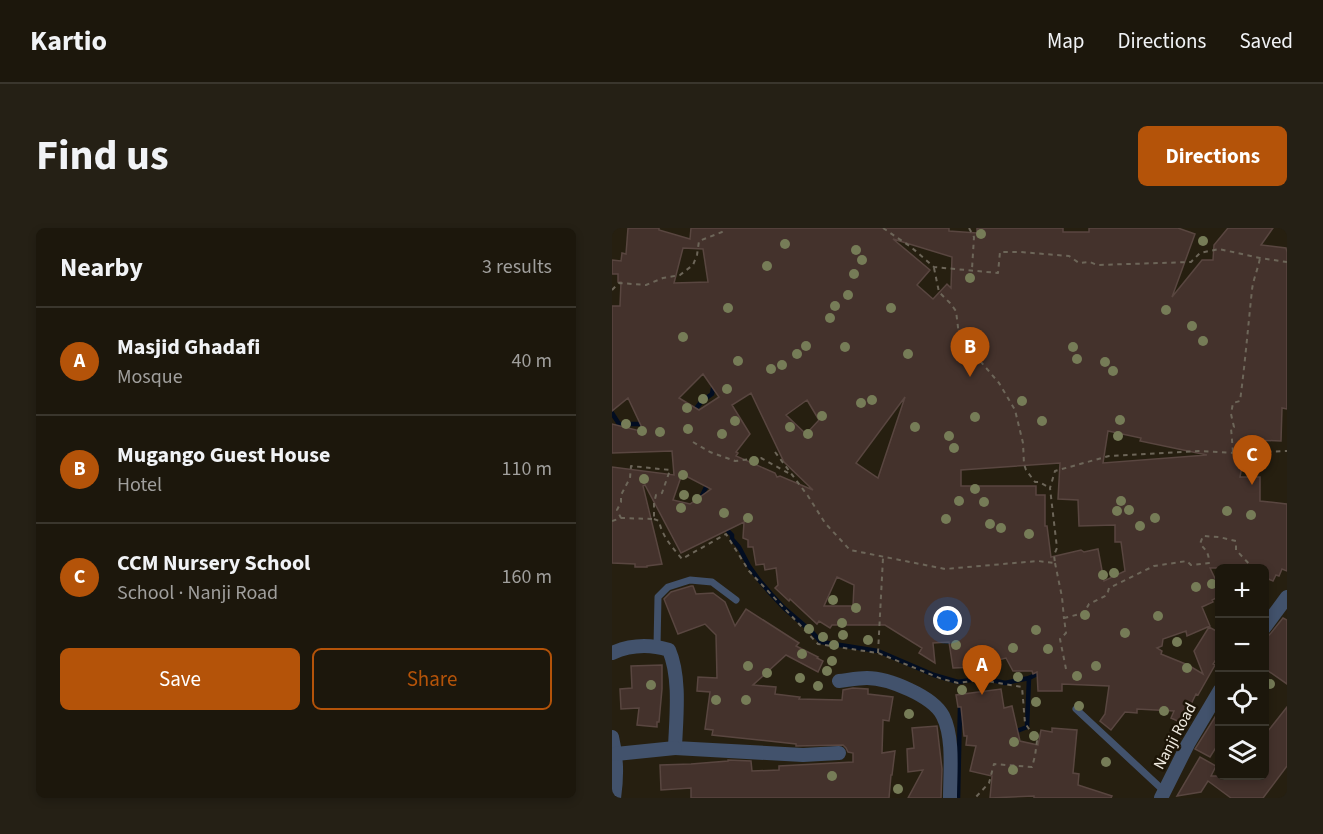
<!DOCTYPE html>
<meta charset="utf-8">
<style>
:root{--surface:#1c170c;--page:#252015;--text:#f1f3f6;--muted:#a09f9d;--line:#3a362d;--accent:#b45309}
body{margin:0;font-family:"Source Sans 3",sans-serif;background:var(--page);color:var(--text)}
.controls{position:absolute;right:18px;bottom:18px;display:grid;overflow:hidden;border-radius:9px;box-shadow:0 3px 9px #0003}
.controls button{width:54px;height:54px;display:grid;place-items:center;padding:0;border:0;border-bottom:2px solid var(--line);background:var(--surface);color:var(--text);font:30px sans-serif}
.you{position:absolute;left:336px;top:393px;width:21px;height:21px;margin:-15px;border:4px solid #fff;border-radius:50%;background:#1a73e8;box-shadow:0 0 0 9px #1a73e833}
.badge{display:grid;place-items:center;width:39px;height:39px;border-radius:50%;background:var(--accent);color:#fff;font-size:20px;font-weight:700}
.pin{position:absolute;translate:-50% -50px;filter:drop-shadow(0 2px 3px #0008)}
.pin::after{content:'';position:absolute;top:32px;width:21px;height:18px;background:inherit;clip-path:polygon(0 0,100% 0,50% 100%)}
.list{margin:0;padding:0;list-style:none}
h2{display:flex;justify-content:space-between;align-items:center;height:78px;margin:0;padding:0 24px;font-size:26px}
h2 small{font-size:20px;font-weight:400;color:var(--muted)}
.list li{display:grid;grid-template-columns:39px 1fr auto;gap:18px;align-items:center;box-sizing:border-box;height:108px;padding:0 24px;border-top:2px solid var(--line)}
.list b{display:block;font-size:22px;white-space:nowrap}
.list p{margin:0;font-size:20px;white-space:nowrap;color:var(--muted)}
.list em{font-size:20px;font-style:normal;color:var(--muted)}
.actions{display:flex;gap:12px;padding:18px 24px}
.actions a{flex:1;padding:14px 0;border:2px solid var(--accent);border-radius:9px;text-align:center;font-size:21px;color:var(--accent)}
.actions .main{background:var(--accent);color:#fff}
.icon{flex:none;width:33px;height:33px;fill:none;stroke:currentColor;stroke-width:2;stroke-linecap:round;stroke-linejoin:round}
.map{position:relative;flex:none;width:675px;height:570px;overflow:hidden;border-radius:9px}
header{display:flex;align-items:center;gap:36px;box-sizing:border-box;height:84px;padding:0 30px;background:var(--surface);border-bottom:2px solid var(--line)}
header strong{font-size:28px}
nav{display:flex;gap:33px;margin-inline-start:auto;font-size:21px}
.intro{display:flex;align-items:center;justify-content:space-between;box-sizing:border-box;height:144px;padding:0 36px}
h1{margin:0;font-size:42px}
.button{padding:15px 27px;border-radius:9px;background:var(--accent);color:#fff;font-size:21px;font-weight:700}
main{display:flex;gap:36px;padding:0 36px}
aside{flex:1;background:var(--surface);border-radius:9px;box-shadow:0 3px 9px #0003}
.map>svg:first-child{display:block}
</style>
<header>
<strong>Kartio</strong>
<nav><a>Map</a><a>Directions</a><a>Saved</a></nav>
</header>
<div class="intro"><h1>Find us</h1><a class="button">Directions</a></div>
<main>
<aside>
<h2>Nearby<small>3 results</small></h2>
<ul class="list">
<li><span class="badge">A</span><div><b>Masjid Ghadafi</b><p>Mosque</p></div><em>40 m</em></li>
<li><span class="badge">B</span><div><b>Mugango Guest House</b><p>Hotel</p></div><em>110 m</em></li>
<li><span class="badge">C</span><div><b>CCM Nursery School</b><p>School · Nanji Road</p></div><em>160 m</em></li>
</ul>
<div class="actions"><a class="main">Save</a><a>Share</a></div>
</aside>
<div class="map">
<svg width="675" height="570" viewBox="0 0 675 570">
<rect width="100%" height="100%" fill="#261f10"/>
<g fill="none" stroke-linecap="round" stroke-linejoin="round">
<g stroke="#020d21" stroke-width="4.5">
<path d="M 82,183 L 90,173 L 100,166 L 102,155"/>
<path d="M 0,185 L 7,196 L 33,196"/>
<path d="M 88,272 L 96,255"/>
<path d="M 113,300 L 120,307 L 120,311 L 127,319 L 137,338 L 147,352 L 159,366 L 172,380 L 200,404 L 209,414 L 266,423 L 322,447 L 346,454 L 371,450 L 393,455 L 417,450 L 429,444"/>
<path d="M 400,505 L 415,499 L 417,450"/>
<path d="M 346,570 L 348,480 L 354,479"/>
</g>
</g>
<g fill="#44322c" stroke="#594640" stroke-width="1.5" fill-rule="evenodd">
<path d="M 16,0 L 47,0 L 47,2 L 78,11 L 79,0 L 337,0 L 337,3 L 365,5 L 365,0 L 451,0 L 451,4 L 477,4 L 477,0 L 566,0 L 583,6 L 560,69 L 590,32 L 601,32 L 602,17 L 616,0 L 661,0 L 649,17 L 674,20 L 675,24 L 675,181 L 670,180 L 669,213 L 644,212 L 644,216 L 634,216 L 628,249 L 648,249 L 648,273 L 675,276 L 675,343 L 670,341 L 667,348 L 664,347 L 661,353 L 652,349 L 652,340 L 598,340 L 608,361 L 608,368 L 600,372 L 601,374 L 590,379 L 598,398 L 575,408 L 574,403 L 551,411 L 550,418 L 545,420 L 550,423 L 549,426 L 576,437 L 591,446 L 582,423 L 597,399 L 608,405 L 608,426 L 601,436 L 603,437 L 586,467 L 584,466 L 570,495 L 559,490 L 562,483 L 525,481 L 525,485 L 513,484 L 499,502 L 488,493 L 493,486 L 497,458 L 450,456 L 450,463 L 426,463 L 425,444 L 421,446 L 420,443 L 401,443 L 394,430 L 365,437 L 365,439 L 341,440 L 337,414 L 321,415 L 323,435 L 307,425 L 310,420 L 273,397 L 220,397 L 218,400 L 207,393 L 205,396 L 178,371 L 177,373 L 163,360 L 166,357 L 164,340 L 153,342 L 152,336 L 144,337 L 141,319 L 136,319 L 136,312 L 131,310 L 132,294 L 69,325 L 33,257 L 31,258 L 50,336 L 35,338 L 35,339 L 23,339 L 23,336 L 0,335 L 0,239 L 62,247 L 60,223 L 0,225 L 0,196 L 32,204 L 16,170 L 0,183 L 0,78 L 8,78 L 9,54 L 6,54 L 6,46 L 0,46 L 0,32 L 9,33 L 10,25 L 14,26 ZM 281,11 L 340,29 L 339,60 L 335,56 L 321,71 L 305,57 L 318,42 ZM 71,20 L 91,21 L 96,54 L 62,55 ZM 91,146 L 107,169 L 87,182 L 67,170 ZM 139,165 L 172,234 L 201,262 L 168,248 L 165,249 L 163,245 L 124,228 L 126,225 L 124,224 L 138,206 L 120,177 ZM 293,169 L 266,250 L 244,235 ZM 195,172 L 207,192 L 194,206 L 174,187 ZM 496,203 L 529,210 L 528,213 L 595,227 L 491,235 ZM 448,235 L 446,271 L 466,272 L 467,298 L 503,297 L 503,314 L 509,314 L 513,343 L 492,353 L 486,321 L 472,324 L 469,322 L 439,329 L 435,298 L 433,298 L 433,267 L 424,267 L 424,258 L 349,258 L 349,242 ZM 70,246 L 99,261 L 78,276 L 61,272 ZM 225,349 L 242,357 L 241,378 L 212,378 Z"/>
<path d="M 79,358 L 81,358 L 84,366 L 101,365 L 113,374 L 123,398 L 134,381 L 187,415 L 184,418 L 206,429 L 205,430 L 211,433 L 206,444 L 174,427 L 141,457 L 164,459 L 163,466 L 188,469 L 187,471 L 230,472 L 231,462 L 241,460 L 256,461 L 256,466 L 281,469 L 277,493 L 271,492 L 270,525 L 283,523 L 280,547 L 279,547 L 277,570 L 79,570 L 79,560 L 49,562 L 48,537 L 79,536 L 116,533 L 116,532 L 139,533 L 140,543 L 167,542 L 167,538 L 241,534 L 241,525 L 236,524 L 234,520 L 231,517 L 184,518 L 184,516 L 100,507 L 101,502 L 93,501 L 98,464 L 85,463 L 86,449 L 105,450 L 104,407 L 93,396 L 66,406 L 52,371 L 59,364 Z"/>
<path d="M 671,390 L 675,392 L 675,456 L 652,440 L 652,412 L 659,405 Z"/>
<path d="M 50,437 L 50,461 L 47,494 L 45,494 L 45,499 L 25,497 L 27,480 L 9,481 L 8,461 L 20,460 L 19,438 Z"/>
<path d="M 389,461 L 392,480 L 400,478 L 408,513 L 426,517 L 429,502 L 440,504 L 440,500 L 465,502 L 461,545 L 467,546 L 466,557 L 500,568 L 499,570 L 422,570 L 422,568 L 378,570 L 380,548 L 358,543 L 364,518 L 354,517 L 355,508 L 352,508 L 349,479 L 346,479 L 344,467 Z"/>
<path d="M 675,479 L 675,538 L 651,570 L 619,570 L 596,553 L 589,564 L 565,568 L 588,529 L 604,538 L 599,548 L 652,548 L 652,508 Z"/>
<path d="M 608,481 L 608,513 L 598,529 L 583,521 Z"/>
<path d="M 325,498 L 330,541 L 329,570 L 296,570 L 311,542 L 296,544 L 295,521 L 302,520 L 300,500 Z"/>
</g>
<g fill="none" stroke-linecap="round" stroke-linejoin="round">
<g stroke="#6d6659" stroke-width="2" stroke-dasharray="4.5 4.5" stroke-linecap="butt">
<path d="M 271,0 L 299,19 L 322,39 L 386,45 L 388,24 L 408,24 L 457,28 L 467,35 L 478,34 L 485,37 L 579,34 L 588,25 L 607,21 L 648,30 L 675,34"/>
<path d="M 357,0 L 362,9 L 360,41"/>
<path d="M 322,40 L 327,64 L 338,75 L 344,83 L 347,107 L 357,120 L 387,155 L 403,182 L 411,215 L 412,236 L 414,242 L 423,254 L 427,254 L 438,260"/>
<path d="M 0,62 L 7,55 L 34,57 L 51,50 L 68,47 L 81,37 L 85,27 L 87,13 L 110,4 L 113,0"/>
<path d="M 81,214 L 98,224 L 123,233 L 149,230 L 178,246"/>
<path d="M 163,224 L 196,268 L 213,295 L 238,322 L 333,341 L 426,333 L 443,335 L 442,327 L 445,320 L 438,260 L 443,243 L 497,228 L 589,223 L 622,225 L 675,223"/>
<path d="M 621,224 L 619,200 L 622,199 L 619,186 L 621,175 L 628,173 C 633,136 636,99 640,62 C 641,52 646,41 648,30"/>
<path d="M 42,291 L 47,293 C 50,308 60,319 70,331 L 114,306 L 137,343 L 206,416 L 266,425 L 330,451 L 346,455 L 368,452 L 410,459 L 413,495 L 425,513 L 423,528 L 420,539 L 382,536 L 377,555 L 363,570"/>
<path d="M 0,293 L 9,290 L 42,291 L 42,275 L 44,267 L 50,265 L 51,262 L 58,242 L 19,238 L 18,250 L 9,267 L 9,274 L 5,282 L 9,290"/>
<path d="M 443,335 L 450,369 L 452,391"/>
<path d="M 266,425 L 271,330"/>
<path d="M 454,441 L 448,411 L 454,405 L 452,390 L 472,385 L 477,376 L 495,367 L 497,360 L 542,338 L 575,333 L 579,337 L 597,335 C 597,326 595,323 588,316 L 591,308 L 607,309 L 624,313 L 624,322 L 641,340"/>
</g>
<g stroke="#42526c" stroke-width="7">
<path d="M 45,418 L 46,369 L 56,359 L 78,352 L 100,354 L 124,372"/>
<path d="M 464,481 L 552,563"/>
</g>
<g stroke="#42526c" stroke-width="14">
<path d="M 652,400 L 675,369"/>
<path d="M 0,425 C 18,417 38,416 57,422 C 69,450 64,491 63,520 L 191,527 L 227,525"/>
<path d="M 227,453 C 236,452 246,450 255,450 C 276,450 321,468 331,488 C 342,510 338,545 338,570"/>
<path d="M 0,509 C 5,529 5,550 2,570"/>
<path d="M 4,526 L 63,520"/>
<path d="M 549,570 L 576,516 L 608,462"/>
</g>
</g>
<g fill="#767c57">
<circle cx="369" cy="6" r="5"/>
<circle cx="591" cy="13" r="5"/>
<circle cx="173" cy="16" r="5"/>
<circle cx="244" cy="22" r="5"/>
<circle cx="250" cy="32" r="5"/>
<circle cx="155" cy="38" r="5"/>
<circle cx="242" cy="46" r="5"/>
<circle cx="358" cy="50" r="5"/>
<circle cx="236" cy="67" r="5"/>
<circle cx="223" cy="78" r="5"/>
<circle cx="116" cy="80" r="5"/>
<circle cx="279" cy="80" r="5"/>
<circle cx="554" cy="82" r="5"/>
<circle cx="218" cy="90" r="5"/>
<circle cx="580" cy="98" r="5"/>
<circle cx="71" cy="109" r="5"/>
<circle cx="591" cy="113" r="5"/>
<circle cx="194" cy="118" r="5"/>
<circle cx="233" cy="119" r="5"/>
<circle cx="461" cy="119" r="5"/>
<circle cx="185" cy="126" r="5"/>
<circle cx="296" cy="126" r="5"/>
<circle cx="465" cy="131" r="5"/>
<circle cx="126" cy="133" r="5"/>
<circle cx="493" cy="134" r="5"/>
<circle cx="170" cy="137" r="5"/>
<circle cx="159" cy="141" r="5"/>
<circle cx="501" cy="143" r="5"/>
<circle cx="115" cy="161" r="5"/>
<circle cx="91" cy="171" r="5"/>
<circle cx="260" cy="172" r="5"/>
<circle cx="410" cy="173" r="5"/>
<circle cx="249" cy="175" r="5"/>
<circle cx="75" cy="180" r="5"/>
<circle cx="210" cy="188" r="5"/>
<circle cx="363" cy="189" r="5"/>
<circle cx="508" cy="192" r="5"/>
<circle cx="123" cy="193" r="5"/>
<circle cx="430" cy="193" r="5"/>
<circle cx="14" cy="196" r="5"/>
<circle cx="178" cy="199" r="5"/>
<circle cx="303" cy="199" r="5"/>
<circle cx="76" cy="201" r="5"/>
<circle cx="30" cy="203" r="5"/>
<circle cx="48" cy="204" r="5"/>
<circle cx="110" cy="206" r="5"/>
<circle cx="196" cy="206" r="5"/>
<circle cx="337" cy="208" r="5"/>
<circle cx="506" cy="208" r="5"/>
<circle cx="342" cy="220" r="5"/>
<circle cx="142" cy="233" r="5"/>
<circle cx="71" cy="247" r="5"/>
<circle cx="32" cy="251" r="5"/>
<circle cx="363" cy="261" r="5"/>
<circle cx="72" cy="267" r="5"/>
<circle cx="85" cy="271" r="5"/>
<circle cx="347" cy="273" r="5"/>
<circle cx="509" cy="273" r="5"/>
<circle cx="372" cy="274" r="5"/>
<circle cx="69" cy="280" r="5"/>
<circle cx="517" cy="282" r="5"/>
<circle cx="505" cy="283" r="5"/>
<circle cx="615" cy="283" r="5"/>
<circle cx="112" cy="285" r="5"/>
<circle cx="639" cy="287" r="5"/>
<circle cx="136" cy="290" r="5"/>
<circle cx="543" cy="290" r="5"/>
<circle cx="334" cy="291" r="5"/>
<circle cx="378" cy="296" r="5"/>
<circle cx="528" cy="298" r="5"/>
<circle cx="389" cy="300" r="5"/>
<circle cx="417" cy="306" r="5"/>
<circle cx="502" cy="345" r="5"/>
<circle cx="491" cy="347" r="5"/>
<circle cx="600" cy="356" r="5"/>
<circle cx="584" cy="359" r="5"/>
<circle cx="221" cy="372" r="5"/>
<circle cx="244" cy="380" r="5"/>
<circle cx="473" cy="387" r="5"/>
<circle cx="546" cy="388" r="5"/>
<circle cx="230" cy="395" r="5"/>
<circle cx="197" cy="401" r="5"/>
<circle cx="424" cy="402" r="5"/>
<circle cx="513" cy="405" r="5"/>
<circle cx="231" cy="407" r="5"/>
<circle cx="211" cy="409" r="5"/>
<circle cx="256" cy="412" r="5"/>
<circle cx="565" cy="414" r="5"/>
<circle cx="222" cy="417" r="5"/>
<circle cx="344" cy="417" r="5"/>
<circle cx="401" cy="420" r="5"/>
<circle cx="436" cy="421" r="5"/>
<circle cx="190" cy="426" r="5"/>
<circle cx="220" cy="433" r="5"/>
<circle cx="136" cy="438" r="5"/>
<circle cx="484" cy="438" r="5"/>
<circle cx="575" cy="440" r="5"/>
<circle cx="215" cy="443" r="5"/>
<circle cx="155" cy="445" r="5"/>
<circle cx="379" cy="448" r="5"/>
<circle cx="465" cy="448" r="5"/>
<circle cx="406" cy="449" r="5"/>
<circle cx="188" cy="450" r="5"/>
<circle cx="658" cy="456" r="5"/>
<circle cx="39" cy="457" r="5"/>
<circle cx="206" cy="458" r="5"/>
<circle cx="350" cy="462" r="5"/>
<circle cx="104" cy="472" r="5"/>
<circle cx="134" cy="472" r="5"/>
<circle cx="424" cy="474" r="5"/>
<circle cx="467" cy="478" r="5"/>
<circle cx="552" cy="483" r="5"/>
<circle cx="297" cy="486" r="5"/>
<circle cx="422" cy="508" r="5"/>
<circle cx="402" cy="514" r="5"/>
<circle cx="494" cy="534" r="5"/>
<circle cx="401" cy="542" r="5"/>
<circle cx="220" cy="548" r="5"/>
<circle cx="286" cy="561" r="5"/>
</g>
<g text-anchor="middle" dominant-baseline="central" stroke-width="5" stroke-linejoin="round" paint-order="stroke">
<g font-size="16" fill="#efeae0" stroke="#1d1507">
<text transform="translate(563 508) rotate(-62)">Nanji Road</text>
</g>
</g>
</svg>
<div class="controls">
<button>+</button>
<button>−</button>
<button><svg class="icon" aria-label="locate" viewBox="0 0 24 24"><circle cx="12" cy="12" r="6"/><path d="M12 2v4M12 18v4M2 12h4M18 12h4"/></svg></button>
<button><svg class="icon" aria-label="layers" viewBox="0 0 24 24"><path d="M12 4l9 5-9 5-9-5zM3 14l9 5 9-5"/></svg></button>
</div>
<div class="you"></div>
<div class="pin badge" style="left:370px;top:467px">A</div>
<div class="pin badge" style="left:358px;top:149px">B</div>
<div class="pin badge" style="left:640px;top:257px">C</div>
</div>
</main>
